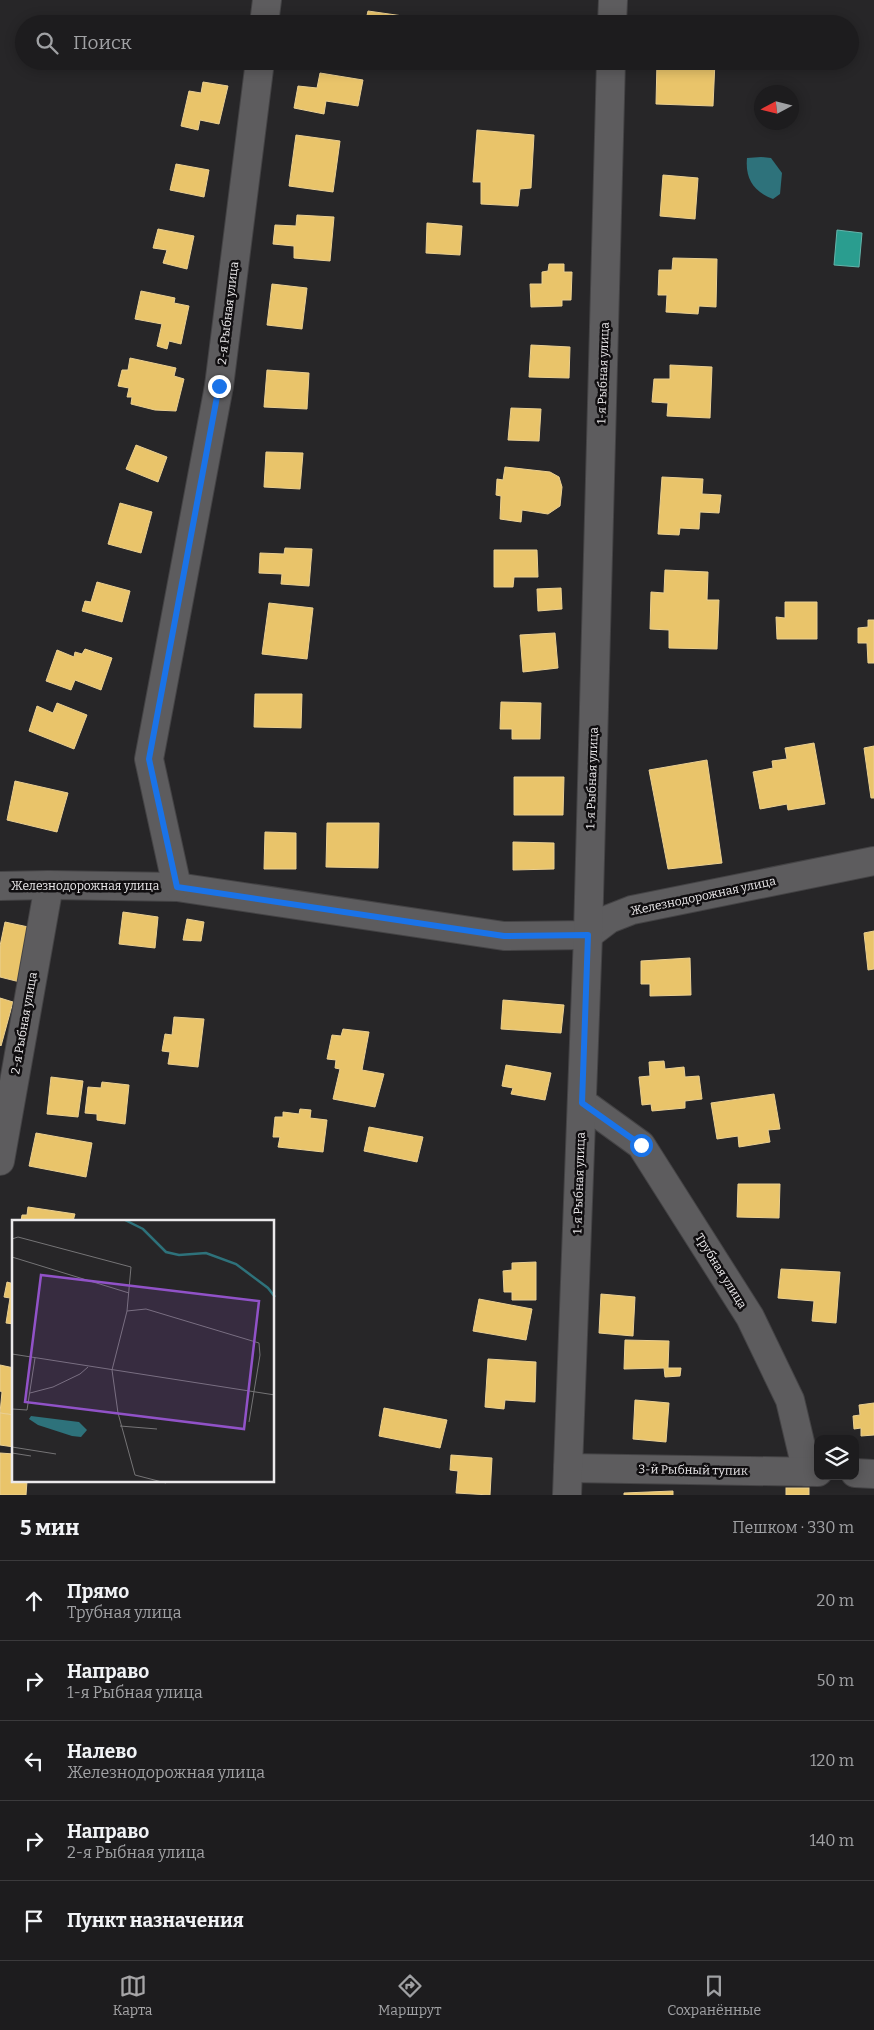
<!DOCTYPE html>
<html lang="ru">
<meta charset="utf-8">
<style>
:root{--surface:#1d1c1e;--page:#252527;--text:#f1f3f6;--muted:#a0a1a4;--line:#3b3a3c;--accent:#a6a5a7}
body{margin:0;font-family:Bitter,serif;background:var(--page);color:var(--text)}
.controls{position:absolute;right:15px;bottom:15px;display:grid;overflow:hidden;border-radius:10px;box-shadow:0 2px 12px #0003}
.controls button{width:45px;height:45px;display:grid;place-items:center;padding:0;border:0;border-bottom:1px solid var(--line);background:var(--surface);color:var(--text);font:25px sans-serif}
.compass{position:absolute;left:754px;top:85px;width:45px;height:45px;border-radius:50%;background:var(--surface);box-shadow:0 2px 12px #0003;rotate:263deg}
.stop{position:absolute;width:15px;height:15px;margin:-11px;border:4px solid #1a73e8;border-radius:50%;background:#fff}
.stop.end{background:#1a73e8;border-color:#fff;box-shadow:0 1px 5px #0008}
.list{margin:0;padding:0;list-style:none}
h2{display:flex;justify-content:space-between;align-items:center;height:65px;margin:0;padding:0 20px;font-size:21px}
h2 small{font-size:16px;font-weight:400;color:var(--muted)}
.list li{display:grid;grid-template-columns:32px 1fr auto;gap:15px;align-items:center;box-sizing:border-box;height:80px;padding:0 20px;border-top:1px solid var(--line)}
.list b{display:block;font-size:19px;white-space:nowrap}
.list p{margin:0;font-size:16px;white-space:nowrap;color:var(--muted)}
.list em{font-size:16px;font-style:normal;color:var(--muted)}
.icon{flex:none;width:28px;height:28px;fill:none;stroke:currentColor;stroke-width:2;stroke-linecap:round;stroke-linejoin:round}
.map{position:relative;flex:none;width:874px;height:1495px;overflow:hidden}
.search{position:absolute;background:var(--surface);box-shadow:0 2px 12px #0003;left:15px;right:15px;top:15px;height:55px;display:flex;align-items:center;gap:12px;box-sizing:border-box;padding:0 18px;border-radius:28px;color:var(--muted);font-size:19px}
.sheet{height:465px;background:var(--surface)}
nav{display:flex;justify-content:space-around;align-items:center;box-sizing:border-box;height:70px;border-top:1px solid var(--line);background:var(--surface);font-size:14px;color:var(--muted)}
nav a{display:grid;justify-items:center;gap:2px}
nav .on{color:var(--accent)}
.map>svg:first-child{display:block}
</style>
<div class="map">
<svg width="874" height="1495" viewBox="0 0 874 1495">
<rect width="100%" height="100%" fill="#272628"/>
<path fill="#2e727b" d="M 761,157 L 771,158 L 782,173 L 780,194 L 773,199 C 754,192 745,179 747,158 Z"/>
<g fill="#e9c46a" stroke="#eacf91">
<path d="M 368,11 L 403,16 L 402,24 L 365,24 Z"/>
<path d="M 540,61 L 576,61 L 576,66 L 539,64 Z"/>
<path d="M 657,61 L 715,61 L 713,106 L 656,104 Z"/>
<path d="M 320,73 L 363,80 L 358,106 L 326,101 L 324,114 L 294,108 L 298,86 L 317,88 Z"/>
<path d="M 203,82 L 228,86 L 219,124 L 200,120 L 198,130 L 181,126 L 189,91 L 201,93 Z"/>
<path d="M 477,130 L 534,135 L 531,188 L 520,189 L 518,206 L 481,204 L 481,182 L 473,182 Z"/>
<path d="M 296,135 L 340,141 L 333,192 L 289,186 Z"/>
<path d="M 176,164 L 209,170 L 204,197 L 170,190 Z"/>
<path d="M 663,175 L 698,178 L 695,219 L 660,216 Z"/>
<path d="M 297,215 L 334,217 L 330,261 L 294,258 L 294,246 L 273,244 L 275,225 L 296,226 Z"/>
<path d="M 427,223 L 462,226 L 460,255 L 426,253 Z"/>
<path d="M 158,229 L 194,236 L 187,269 L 163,263 L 167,250 L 153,248 Z"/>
<path d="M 673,258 L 717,259 L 716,307 L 699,306 L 698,314 L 666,312 L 667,295 L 658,295 L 659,270 L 672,270 Z"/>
<path d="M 549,264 L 564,264 L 564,272 L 572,272 L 571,300 L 562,300 L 562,306 L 531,307 L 530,284 L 542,284 L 542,272 L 548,271 Z"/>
<path d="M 272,284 L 307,288 L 302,329 L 267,325 Z"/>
<path d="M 141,291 L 175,298 L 174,303 L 189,306 L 181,344 L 169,341 L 167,349 L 157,346 L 162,324 L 135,319 Z"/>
<path d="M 531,345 L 570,347 L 569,378 L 529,377 Z"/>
<path d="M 130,358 L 176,368 L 174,376 L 184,379 L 176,411 L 155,410 L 131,404 L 132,397 L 127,397 L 129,388 L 118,386 L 122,370 L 128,370 Z"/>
<path d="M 670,365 L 712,367 L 710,418 L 667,416 L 668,403 L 652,402 L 654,379 L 670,379 Z"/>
<path d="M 267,370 L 309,373 L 307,409 L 264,407 Z"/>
<path d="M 511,408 L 541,409 L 539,441 L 508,440 Z"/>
<path d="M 136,445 L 167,457 L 158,482 L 126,469 Z"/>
<path d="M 266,452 L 303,453 L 300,489 L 264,487 Z"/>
<path d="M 505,467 L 550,472 L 559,477 L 562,487 L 560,506 L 548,514 L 522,510 L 521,522 L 500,519 L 501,496 L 496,495 L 497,479 L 503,480 Z"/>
<path d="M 662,477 L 703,479 L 702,494 L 721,495 L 719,513 L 700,512 L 699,529 L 680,528 L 679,535 L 658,534 Z"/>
<path d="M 120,503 L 152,512 L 141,553 L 108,544 Z"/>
<path d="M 285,548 L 312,549 L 309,586 L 281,584 L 282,574 L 259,573 L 260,553 L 284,554 Z"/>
<path d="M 494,550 L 537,550 L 538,577 L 514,577 L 513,587 L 494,587 Z"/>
<path d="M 665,570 L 708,572 L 707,600 L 719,600 L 717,649 L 669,648 L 669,630 L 650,629 L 651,592 L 664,593 Z"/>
<path d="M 97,582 L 130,591 L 122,622 L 82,611 L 85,601 L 91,602 Z"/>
<path d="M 561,588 L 562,609 L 538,611 L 537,589 Z"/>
<path d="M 785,602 L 817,602 L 817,639 L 777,639 L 776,617 L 785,618 Z"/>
<path d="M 269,603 L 313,608 L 307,659 L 262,654 Z"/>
<path d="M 868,620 L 874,620 L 874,663 L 868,663 L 867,643 L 858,643 L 858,628 L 868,627 Z"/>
<path d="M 555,633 L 558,668 L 523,672 L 520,635 Z"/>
<path d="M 85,649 L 112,658 L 101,690 L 75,680 L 71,690 L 46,681 L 57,650 L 74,657 L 75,652 L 82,654 Z"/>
<path d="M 255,694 L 302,694 L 301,728 L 254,727 Z"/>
<path d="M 501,702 L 541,703 L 540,739 L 512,739 L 512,729 L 500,729 Z"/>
<path d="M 57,703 L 87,715 L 74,749 L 29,731 L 37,706 L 53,713 Z"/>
<path d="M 814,743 L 825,804 L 788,810 L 787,804 L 760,809 L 753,772 L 773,768 L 772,761 L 787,759 L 785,748 Z"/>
<path d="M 874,746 L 874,798 L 871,798 L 864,748 Z"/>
<path d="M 707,760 L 722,863 L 668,869 L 649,770 Z"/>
<path d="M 514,777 L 564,777 L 563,815 L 514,815 Z"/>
<path d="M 15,781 L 68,793 L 57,832 L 7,820 Z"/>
<path d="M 327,823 L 379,823 L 378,868 L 326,867 Z"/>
<path d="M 265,832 L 296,833 L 296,869 L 264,869 Z"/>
<path d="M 513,842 L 554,843 L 554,869 L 513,870 Z"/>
<path d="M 123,912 L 158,917 L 155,948 L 119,944 Z"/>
<path d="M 187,919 L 204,922 L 201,941 L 183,940 Z"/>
<path d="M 5,922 L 33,928 L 20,982 L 0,977 L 0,946 Z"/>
<path d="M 874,931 L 874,969 L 868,970 L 864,933 Z"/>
<path d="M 690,958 L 691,995 L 650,996 L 650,984 L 641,984 L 641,961 Z"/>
<path d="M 0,998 L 13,1002 L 1,1046 L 0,1045 Z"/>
<path d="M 503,1000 L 564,1005 L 561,1033 L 501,1029 Z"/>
<path d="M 174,1017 L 204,1019 L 198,1067 L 168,1064 L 170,1052 L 162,1051 L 165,1034 L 172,1035 Z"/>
<path d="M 343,1029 L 369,1032 L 362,1070 L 384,1074 L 375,1107 L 333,1099 L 340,1069 L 335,1068 L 336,1060 L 327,1059 L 332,1035 L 341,1036 Z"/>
<path d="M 664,1061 L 665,1069 L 684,1067 L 685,1077 L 699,1076 L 702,1099 L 685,1101 L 685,1108 L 652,1111 L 651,1104 L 642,1105 L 639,1077 L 650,1076 L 649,1062 Z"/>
<path d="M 506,1065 L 551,1073 L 545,1100 L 511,1094 L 513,1088 L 502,1086 Z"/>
<path d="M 51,1077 L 83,1081 L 78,1117 L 47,1114 Z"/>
<path d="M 102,1082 L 129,1085 L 125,1124 L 97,1120 L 97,1114 L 85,1113 L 88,1087 L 101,1088 Z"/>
<path d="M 774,1094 L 780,1129 L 768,1130 L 770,1142 L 739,1147 L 738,1136 L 717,1139 L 711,1103 Z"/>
<path d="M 300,1109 L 311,1110 L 310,1118 L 327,1120 L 323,1152 L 278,1147 L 280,1137 L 273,1137 L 275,1117 L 283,1117 L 283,1112 L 299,1114 Z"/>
<path d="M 369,1127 L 423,1137 L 417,1162 L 364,1151 Z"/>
<path d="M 36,1133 L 92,1143 L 86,1177 L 29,1166 Z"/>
<path d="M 738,1184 L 780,1184 L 779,1218 L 737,1217 Z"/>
<path d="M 28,1207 L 75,1214 L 73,1221 L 21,1221 L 22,1215 L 27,1215 Z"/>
<path d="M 536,1262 L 536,1300 L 512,1300 L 512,1292 L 504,1292 L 503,1271 L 512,1270 L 512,1263 Z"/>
<path d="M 781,1269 L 840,1272 L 836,1323 L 812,1321 L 814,1301 L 778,1298 Z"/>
<path d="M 7,1282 L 14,1284 L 14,1324 L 6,1323 L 10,1298 L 4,1297 Z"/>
<path d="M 601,1294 L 635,1297 L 633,1336 L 599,1333 Z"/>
<path d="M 479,1299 L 532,1309 L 526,1340 L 473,1331 Z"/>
<path d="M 625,1340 L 669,1341 L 668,1368 L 681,1368 L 680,1376 L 665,1377 L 664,1368 L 624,1369 Z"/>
<path d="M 488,1359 L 536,1362 L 535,1402 L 505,1400 L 504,1409 L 485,1407 Z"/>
<path d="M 0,1365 L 14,1368 L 14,1415 L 0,1413 L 2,1392 L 0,1391 Z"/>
<path d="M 635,1400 L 669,1403 L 666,1442 L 633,1439 Z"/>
<path d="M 874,1403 L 874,1435 L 861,1436 L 861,1428 L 854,1429 L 853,1416 L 860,1415 L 859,1405 Z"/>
<path d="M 384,1408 L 447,1420 L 440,1448 L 379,1436 Z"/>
<path d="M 0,1413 L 14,1415 L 14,1447 L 0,1445 Z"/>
<path d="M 0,1453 L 14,1454 L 14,1481 L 27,1481 L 26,1495 L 0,1495 Z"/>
<path d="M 451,1455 L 492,1458 L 490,1495 L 456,1493 L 458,1471 L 450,1470 Z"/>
<rect x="786" y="1488" width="23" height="7"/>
<path d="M 673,1491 L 673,1495 L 624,1495 L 624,1493 Z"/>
</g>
<path fill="#2a9d8f" stroke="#64b4ab" d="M 837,230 L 862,233 L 859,267 L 834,265 Z"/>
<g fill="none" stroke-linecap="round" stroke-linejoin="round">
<g stroke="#444345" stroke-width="30">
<g id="minor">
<path d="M 264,24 L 267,0"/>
<path d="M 612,24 L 613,0"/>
<path d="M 0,886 L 49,885 L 177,887 L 504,936 L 588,935 L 609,919 L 632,910 L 874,861"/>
<path d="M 177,887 L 149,759 L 219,386 L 260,61"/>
<path d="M 583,1103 L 641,1145 L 750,1317 L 790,1400 L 807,1472"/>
<path d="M 0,1161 L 49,885"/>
<path d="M 568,1468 L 818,1472"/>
<path d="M 855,1473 L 874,1474"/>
<path d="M 567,1495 L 588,935 L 611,61"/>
</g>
</g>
<use href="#minor" stroke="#5d5c5e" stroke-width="28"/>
</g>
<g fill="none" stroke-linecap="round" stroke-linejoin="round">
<path stroke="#1a73e8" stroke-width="6" d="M 219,386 L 149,759 L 177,887 L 504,936 L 588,935 L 582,1103 L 641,1145"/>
</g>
<g text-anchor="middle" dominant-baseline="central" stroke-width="5" stroke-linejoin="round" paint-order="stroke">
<g font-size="12" fill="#ebe9eb" stroke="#100e10">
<text transform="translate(228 313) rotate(-83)">2-я Рыбная улица</text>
<text transform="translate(603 373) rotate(-88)">1-я Рыбная улица</text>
<text transform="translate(592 778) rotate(-88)">1-я Рыбная улица</text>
<text x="85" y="886">Железнодорожная улица</text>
<text transform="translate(703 896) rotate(-12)">Железнодорожная улица</text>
<text transform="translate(24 1023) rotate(-80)">2-я Рыбная улица</text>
<text transform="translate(579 1183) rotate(-88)">1-я Рыбная улица</text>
<text transform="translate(721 1271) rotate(58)">Трубная улица</text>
<text transform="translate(693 1470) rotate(1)">3-й Рыбный тупик</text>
</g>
</g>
<g transform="translate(12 1220)">
<rect width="262" height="262" fill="#272628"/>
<path d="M 19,196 L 67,202 L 75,210 L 69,217 L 60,216 L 26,205 L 17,199 Z" fill="#2e727b"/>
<path fill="none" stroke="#2e727b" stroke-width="2.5" d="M 113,0 L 131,9 L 154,32 L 167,35 L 194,33 L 224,44 L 256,68 L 263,77"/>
<path fill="none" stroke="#757476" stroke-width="1" d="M 0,19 L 6,17 L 119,47 L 115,91 L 100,150 L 106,193 L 123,255 L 154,263M 0,37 L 117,73M 115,91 L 134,89 L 247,123 L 248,135 L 237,202M 0,134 L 263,175M 18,173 L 41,167 L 68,154 L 76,147M 0,189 L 15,190 L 23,138M 108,206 L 145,209M 0,227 L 44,234M 0,233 L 19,236"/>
<path fill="#9152c8" fill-opacity="0.15" stroke="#9152c8" stroke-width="2.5" d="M 29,55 L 247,81 L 232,209 L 13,182 Z"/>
<rect width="262" height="262" fill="none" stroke="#ebe9eb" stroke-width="2.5"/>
</g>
</svg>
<div class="controls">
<button><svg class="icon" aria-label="layers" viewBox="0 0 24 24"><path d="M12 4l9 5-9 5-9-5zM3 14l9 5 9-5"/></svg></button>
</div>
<svg class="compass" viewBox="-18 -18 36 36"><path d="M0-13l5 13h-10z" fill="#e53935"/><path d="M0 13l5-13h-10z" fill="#a0a1a4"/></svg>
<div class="stop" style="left:641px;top:1145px"></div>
<div class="stop end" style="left:219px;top:386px"></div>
<div class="search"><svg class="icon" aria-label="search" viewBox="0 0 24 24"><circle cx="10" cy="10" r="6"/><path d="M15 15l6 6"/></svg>Поиск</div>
</div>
<section class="sheet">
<h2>5 мин<small>Пешком · 330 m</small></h2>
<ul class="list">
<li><svg class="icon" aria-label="ahead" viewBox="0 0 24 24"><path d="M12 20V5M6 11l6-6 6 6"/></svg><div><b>Прямо</b><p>Трубная улица</p></div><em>20 m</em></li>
<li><svg class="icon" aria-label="right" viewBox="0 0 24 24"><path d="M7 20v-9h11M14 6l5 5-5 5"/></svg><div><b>Направо</b><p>1-я Рыбная улица</p></div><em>50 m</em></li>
<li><svg class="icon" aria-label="left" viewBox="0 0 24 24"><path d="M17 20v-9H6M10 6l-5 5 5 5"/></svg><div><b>Налево</b><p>Железнодорожная улица</p></div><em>120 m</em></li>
<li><svg class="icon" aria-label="right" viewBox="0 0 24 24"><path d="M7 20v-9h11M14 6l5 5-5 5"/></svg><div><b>Направо</b><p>2-я Рыбная улица</p></div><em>140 m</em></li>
<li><svg class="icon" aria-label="arrive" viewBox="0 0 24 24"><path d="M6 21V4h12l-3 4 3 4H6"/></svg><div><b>Пункт назначения</b></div></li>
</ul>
</section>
<nav>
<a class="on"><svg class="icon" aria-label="map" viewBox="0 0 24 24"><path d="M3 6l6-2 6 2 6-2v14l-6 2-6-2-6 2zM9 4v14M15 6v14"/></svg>Карта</a>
<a><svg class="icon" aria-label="directions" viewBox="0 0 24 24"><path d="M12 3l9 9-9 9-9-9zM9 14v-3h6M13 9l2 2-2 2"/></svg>Маршрут</a>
<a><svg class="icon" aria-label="saved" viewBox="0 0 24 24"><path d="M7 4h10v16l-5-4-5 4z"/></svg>Сохранённые</a>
</nav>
